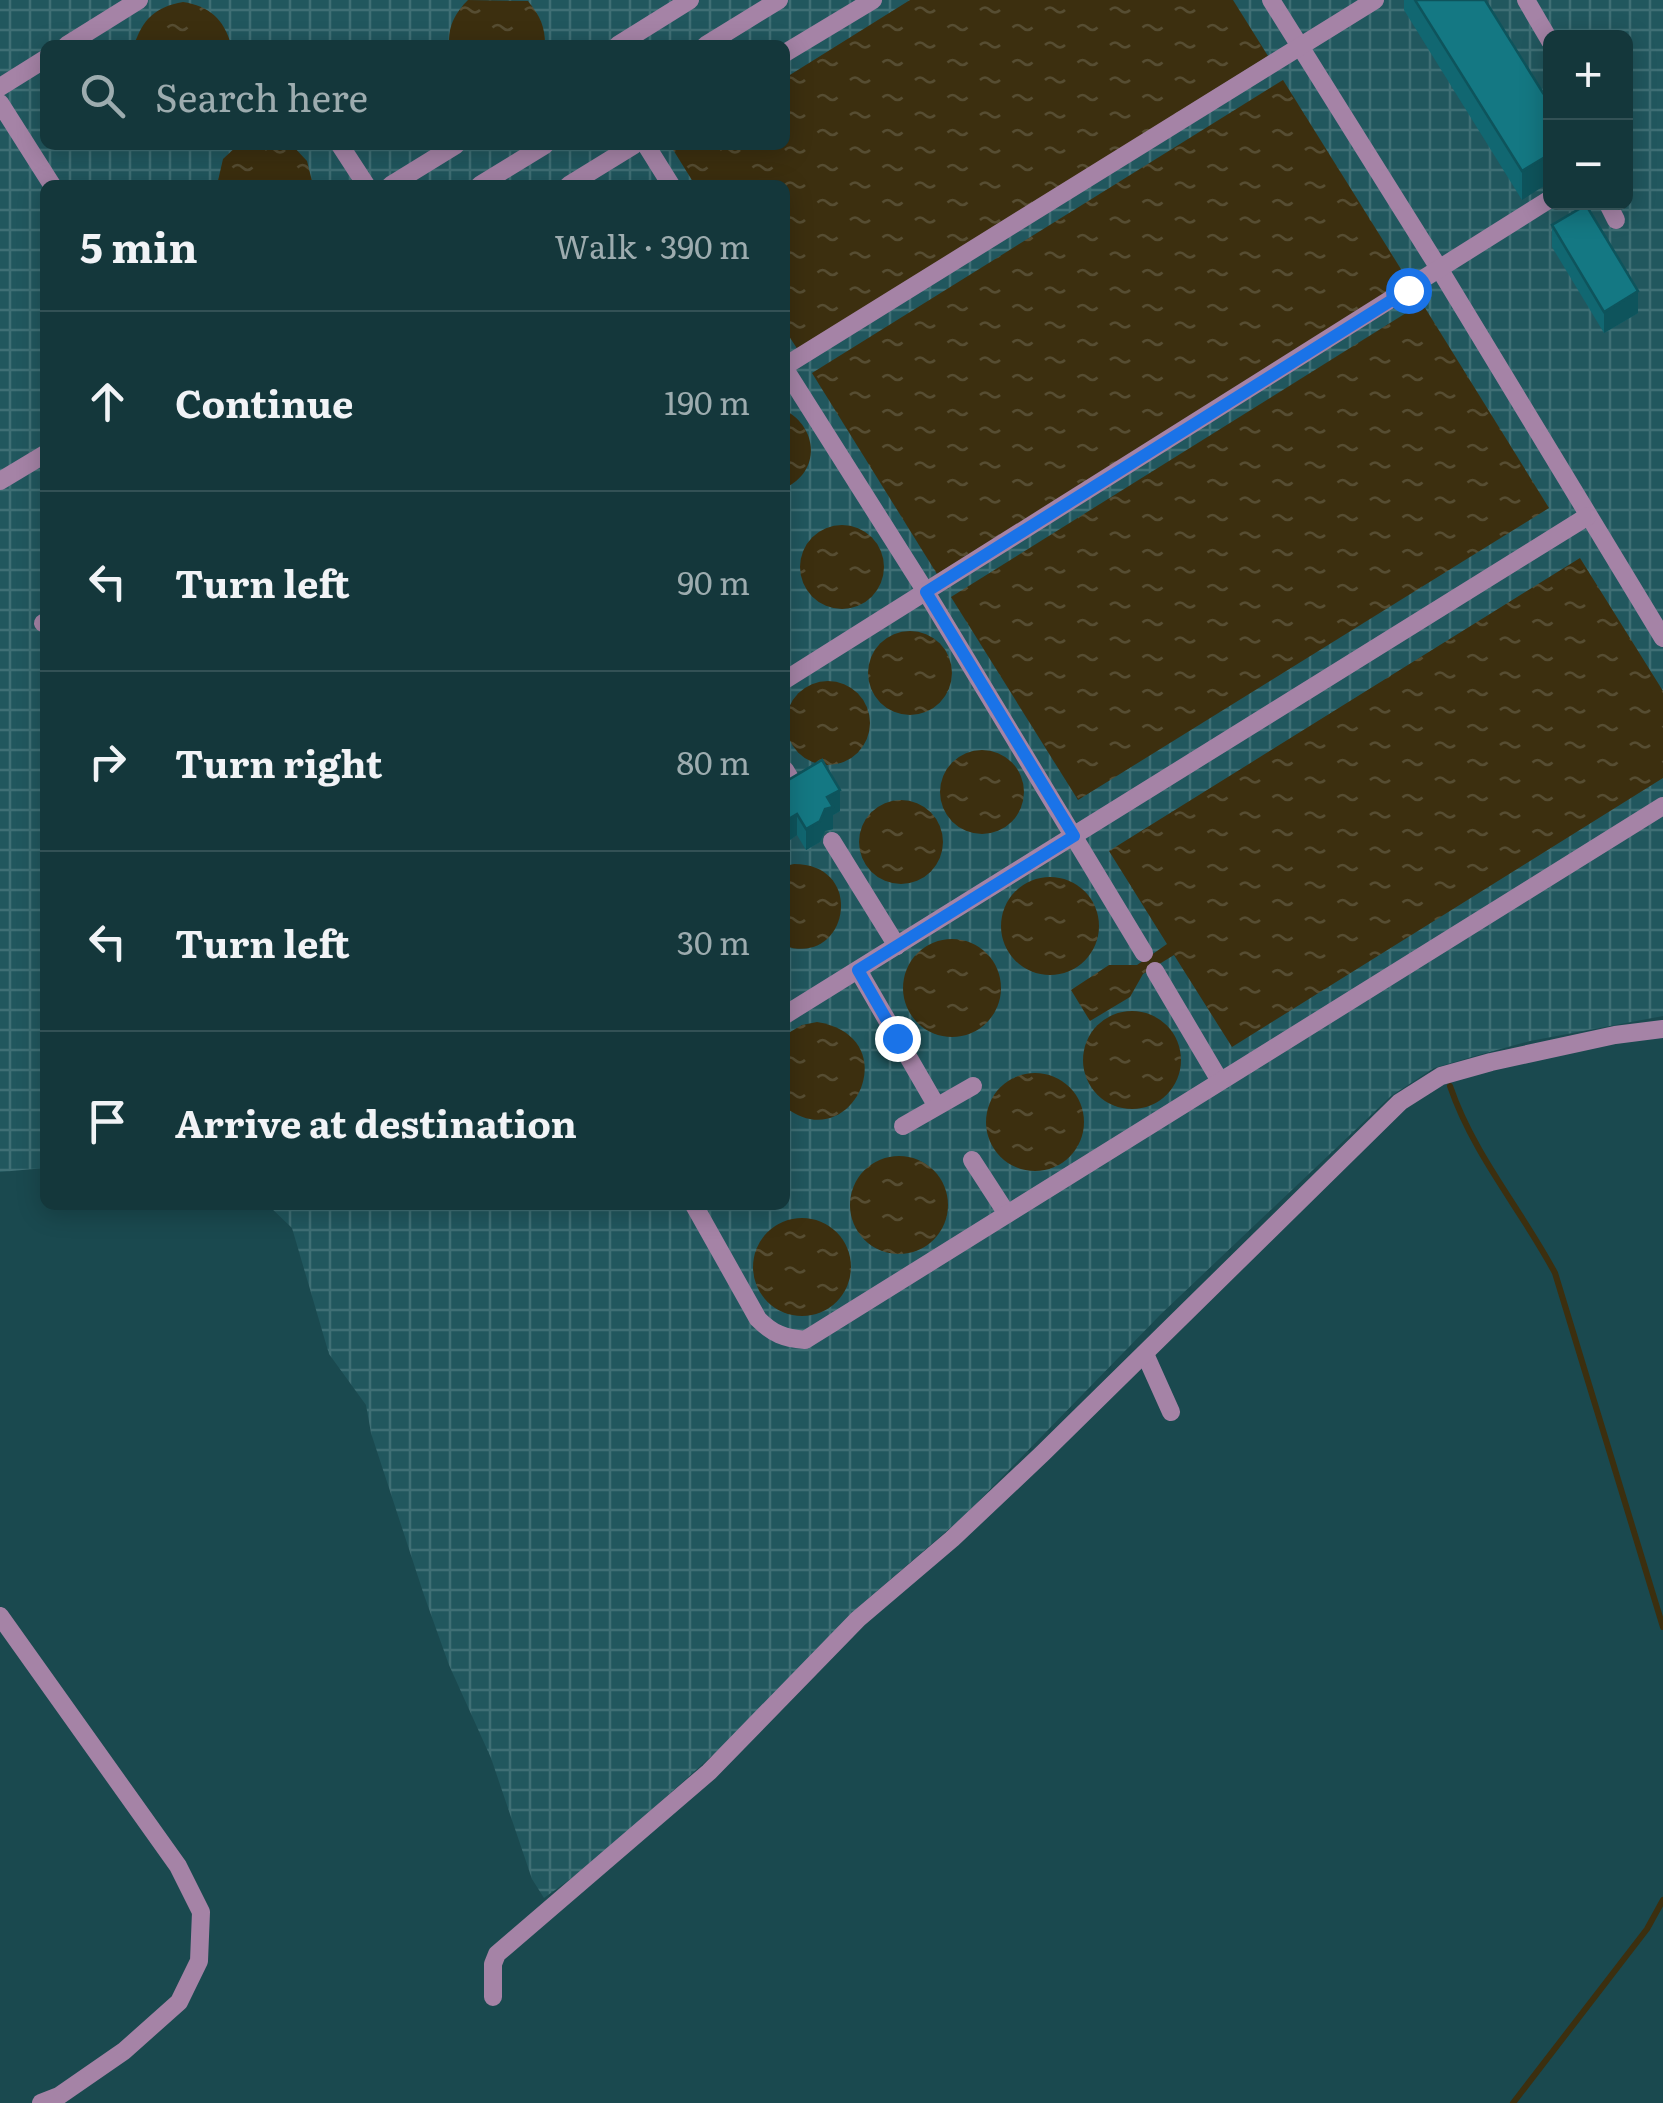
<!DOCTYPE html>
<meta charset="utf-8">
<style>
:root{--surface:#14373b;--page:#1d3f42;--text:#f1f3f6;--muted:#9dacaf;--line:#335155}
body{margin:0;font-family:Literata,serif;background:var(--page);color:var(--text)}
.controls{position:absolute;right:30px;top:30px;display:grid;overflow:hidden;border-radius:15px;box-shadow:0 5px 25px #0003}
.controls button{width:90px;height:90px;display:grid;place-items:center;padding:0;border:0;border-bottom:2px solid var(--line);background:var(--surface);color:var(--text);font:50px sans-serif}
.stop{position:absolute;width:30px;height:30px;margin:-22px;border:8px solid #1a73e8;border-radius:50%;background:#fff}
.stop.end{background:#1a73e8;border-color:#fff;box-shadow:0 2px 10px #0008}
.list{margin:0;padding:0;list-style:none}
h2{display:flex;justify-content:space-between;align-items:center;height:130px;margin:0;padding:0 40px;font-size:42px}
h2 small{font-size:32px;font-weight:400;color:var(--muted)}
.list li{display:grid;grid-template-columns:65px 1fr auto;gap:30px;align-items:center;box-sizing:border-box;height:180px;padding:0 40px;border-top:2px solid var(--line)}
.list b{display:block;font-size:38px;white-space:nowrap}
.list em{font-size:32px;font-style:normal;color:var(--muted)}
.icon{flex:none;width:55px;height:55px;fill:none;stroke:currentColor;stroke-width:2;stroke-linecap:round;stroke-linejoin:round}
.map{position:relative;flex:none;width:1663px;height:2103px;overflow:hidden}
.search{position:absolute;background:var(--surface);box-shadow:0 5px 25px #0003;left:40px;top:40px;width:750px;height:110px;display:flex;align-items:center;gap:25px;box-sizing:border-box;padding:0 35px;border-radius:15px;color:var(--muted);font-size:38px}
.panel{position:absolute;background:var(--surface);box-shadow:0 5px 25px #0003;left:40px;top:180px;width:750px;height:1030px;border-radius:15px}
.map>svg:first-child{display:block}
</style>
<div class="map">
<svg width="1663" height="2103" viewBox="0 0 1663 2103">
<defs>
<pattern id="industrial-grid" width="8" height="8" patternUnits="userSpaceOnUse" patternTransform="scale(2.5)"><rect width="8" height="8" fill="#21575e"/><path d="M0 4h8M4 0v8" fill="none" stroke="#3f6f75"/></pattern>
<pattern id="water-ripples" width="26" height="14" patternUnits="userSpaceOnUse" patternTransform="scale(2.5)"><rect width="26" height="14" fill="#3c2f0f"/><path d="M2 4q2-2 4 0t4 0M15 11q2-2 4 0t4 0" fill="none" stroke="#564d32"/></pattern>
</defs>
<rect width="100%" height="100%" fill="#1a494f"/>
<path fill="url(#industrial-grid)" fill-rule="evenodd" d="M 0,0 L 1663,0 L 1663,1016 L 1530,1041 L 1475,1056 L 1434,1068 L 1391,1096 L 1161,1314 L 964,1516 L 863,1603 L 744,1727 L 591,1864 L 544,1898 L 532,1879 L 491,1758 L 449,1665 L 424,1595 L 371,1433 L 366,1405 L 329,1354 L 292,1228 L 268,1205 L 785,1205 L 785,185 L 45,185 L 45,1168 L 0,1172 ZM 1550,38 L 1626,38 L 1626,202 L 1550,202 ZM 45,45 L 785,45 L 785,145 L 45,145 Z"/>
<g fill="url(#water-ripples)">
<path d="M 468,0 L 528,1 C 540,16 545,26 545,45 L 449,45 C 448,26 455,13 468,0 Z"/>
<path d="M 910,0 L 1233,0 L 1268,56 L 798,350 L 785,330 L 785,185 L 695,185 L 672,148 L 677,145 L 785,145 L 785,78 Z"/>
<path d="M 183,2 C 209,6 224,19 231,45 L 134,45 C 143,19 155,7 183,2 Z"/>
<path d="M 1283,80 L 1409,282 L 937,574 L 812,373 Z"/>
<path d="M 238,145 L 292,145 L 307,161 L 313,185 L 217,185 L 223,159 Z"/>
<path d="M 1422,303 L 1549,508 L 1078,800 L 951,597 Z"/>
<path d="M 785,410 C 818,428 821,471 785,488 Z"/>
<circle cx="842" cy="567" r="42"/>
<path d="M 1580,558 L 1663,691 L 1663,778 L 1232,1047 L 1174,955 L 1143,974 L 1130,997 L 1090,1021 L 1071,990 L 1109,965 L 1137,965 L 1167,944 L 1109,851 Z"/>
<circle cx="910" cy="673" r="42"/>
<circle cx="828" cy="723" r="42"/>
<circle cx="982" cy="792" r="42"/>
<circle cx="901" cy="842" r="42"/>
<path d="M 794,864 C 867,864 848,967 785,946 L 785,866 Z"/>
<circle cx="1050" cy="926" r="49"/>
<circle cx="952" cy="988" r="49"/>
<circle cx="1132" cy="1060" r="49"/>
<path d="M 817,1022 C 909,1037 851,1159 785,1107 L 785,1035 L 802,1025 Z"/>
<circle cx="1035" cy="1122" r="49"/>
<circle cx="899" cy="1205" r="49"/>
<circle cx="802" cy="1267" r="49"/>
</g>
<g fill="none" stroke-linecap="round" stroke-linejoin="round">
<g stroke="#3c2f0f" stroke-width="6">
<path d="M 1450,1086 C 1474,1156 1521,1209 1555,1273 L 1663,1627"/>
<path d="M 1513,2103 L 1647,1929 L 1663,1900"/>
</g>
<g stroke="#a583a6" stroke-width="18">
<path d="M 1271,0 L 1440,270 L 1663,638"/>
<path d="M 1526,0 L 1550,41"/>
<path d="M 67,45 L 139,0"/>
<path d="M 618,45 L 690,0"/>
<path d="M 706,45 L 779,0"/>
<path d="M 785,53 L 873,0"/>
<path d="M 0,87 L 45,59"/>
<path d="M 0,103 L 52,185"/>
<path d="M 340,145 L 366,185"/>
<path d="M 646,145 L 671,185"/>
<path d="M 391,185 L 456,145"/>
<path d="M 480,185 L 545,145"/>
<path d="M 569,185 L 634,145"/>
<path d="M 1607,202 L 1616,220"/>
<path d="M 785,366 L 1375,0"/>
<path d="M 785,369 L 926,592 L 1144,953"/>
<path d="M 0,481 L 45,454"/>
<path d="M 43,623 L 45,622"/>
<path d="M 785,680 L 1550,199"/>
<path d="M 785,770 L 794,785"/>
<path d="M 832,841 L 897,946"/>
<path d="M 858,970 L 936,1105"/>
<path d="M 1155,971 L 1220,1081"/>
<path d="M 785,1015 L 1588,516"/>
<path d="M 903,1126 L 973,1086"/>
<path d="M 972,1160 L 1007,1214"/>
<path d="M 694,1205 L 758,1319 C 773,1334 784,1338 805,1340 L 1663,806"/>
<path d="M 1145,1354 L 1171,1412"/>
<path d="M 0,1616 L 178,1866 L 201,1912 L 199,1961 L 179,2002 L 124,2051 L 59,2096 L 41,2103"/>
<path d="M 493,1997 L 493,1964 L 497,1954 L 709,1772 L 858,1619 L 952,1539 L 1043,1453 L 1400,1102 L 1441,1076 L 1491,1062 L 1615,1035 L 1663,1029"/>
</g>
</g>
<g fill="#116771">
<path d="M 1404,0 L 1485,0 L 1543,93 L 1522,200 L 1404,10 Z"/>
<path d="M 1552,225 L 1638,313 L 1604,333 L 1552,247 Z"/>
<path d="M 785,782 L 840,811 L 833,815 L 833,829 L 825,831 L 820,842 L 806,850 L 797,835 L 787,842 L 785,838 Z"/>
</g>
<g fill="#0e545c">
<path d="M 1550,154 L 1550,182 L 1522,200 L 1522,171 Z"/>
<path d="M 1638,291 L 1638,313 L 1604,333 L 1604,312 Z"/>
<path d="M 840,790 L 840,811 L 833,815 L 833,829 L 825,831 L 820,842 L 806,850 L 806,829 L 827,797 Z"/>
<path d="M 797,814 L 797,835 L 787,842 L 787,820 Z"/>
</g>
<g fill="#147883" stroke="#0e545c" stroke-width="2.5">
<path d="M 1415,0 L 1485,0 L 1543,93 L 1550,89 L 1550,154 L 1522,171 Z"/>
<path d="M 1586,205 L 1638,291 L 1604,312 L 1552,225 Z"/>
<path d="M 822,760 L 840,790 L 827,797 L 833,807 L 825,809 L 820,821 L 806,829 L 797,814 L 787,820 L 785,817 L 785,782 Z"/>
</g>
<g fill="none" stroke-linecap="round" stroke-linejoin="round">
<path stroke="#1a73e8" stroke-width="12" d="M 897,1038 L 858,970 L 1074,836 L 926,592 L 1408,290"/>
</g>
</svg>
<div class="controls">
<button>+</button>
<button>−</button>
</div>
<div class="stop" style="left:1408px;top:290px"></div>
<div class="stop end" style="left:897px;top:1038px"></div>
<div class="search"><svg class="icon" aria-label="search" viewBox="0 0 24 24"><circle cx="10" cy="10" r="6"/><path d="M15 15l6 6"/></svg>Search here</div>
<section class="panel">
<h2>5 min<small>Walk · 390 m</small></h2>
<ul class="list">
<li><svg class="icon" aria-label="ahead" viewBox="0 0 24 24"><path d="M12 20V5M6 11l6-6 6 6"/></svg><div><b>Continue</b></div><em>190 m</em></li>
<li><svg class="icon" aria-label="left" viewBox="0 0 24 24"><path d="M17 20v-9H6M10 6l-5 5 5 5"/></svg><div><b>Turn left</b></div><em>90 m</em></li>
<li><svg class="icon" aria-label="right" viewBox="0 0 24 24"><path d="M7 20v-9h11M14 6l5 5-5 5"/></svg><div><b>Turn right</b></div><em>80 m</em></li>
<li><svg class="icon" aria-label="left" viewBox="0 0 24 24"><path d="M17 20v-9H6M10 6l-5 5 5 5"/></svg><div><b>Turn left</b></div><em>30 m</em></li>
<li><svg class="icon" aria-label="arrive" viewBox="0 0 24 24"><path d="M6 21V4h12l-3 4 3 4H6"/></svg><div><b>Arrive at destination</b></div></li>
</ul>
</section>
</div>
